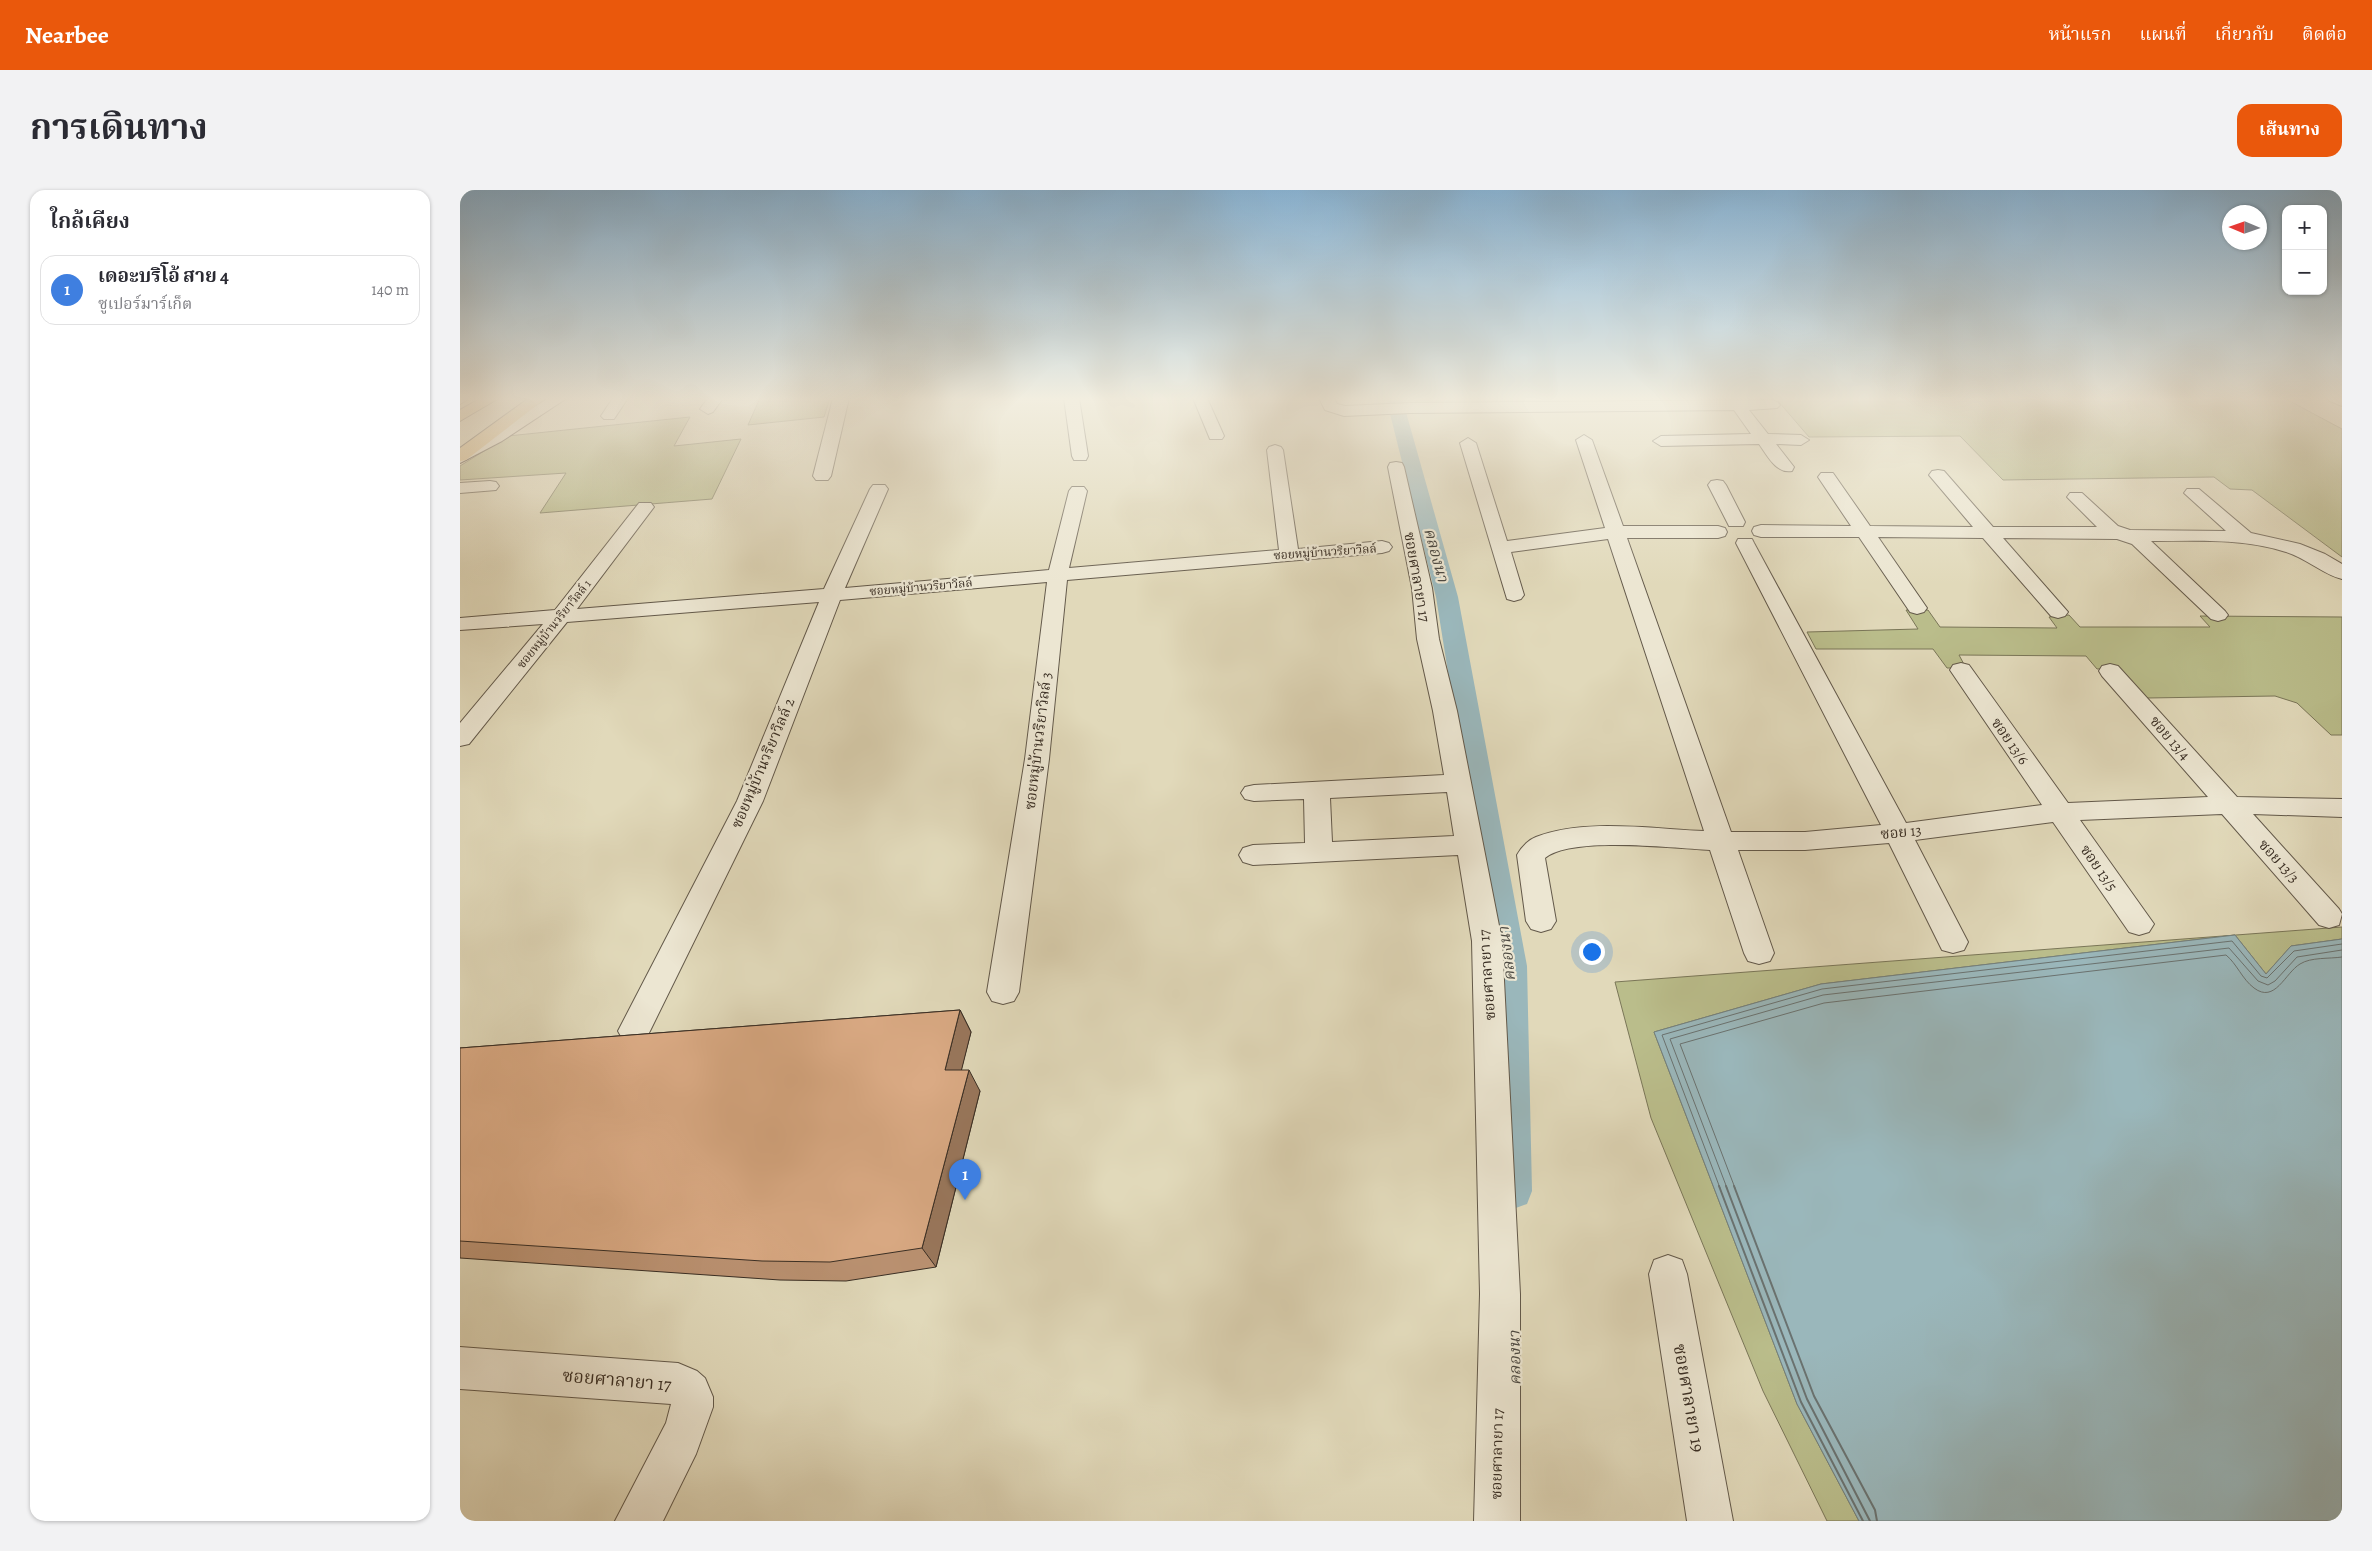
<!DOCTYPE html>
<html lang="th">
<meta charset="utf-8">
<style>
:root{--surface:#fff;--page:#f2f2f3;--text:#2b2b33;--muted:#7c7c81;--line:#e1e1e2;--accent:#ea580c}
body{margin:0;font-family:Alegreya,"Noto Serif Thai",serif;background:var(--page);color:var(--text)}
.controls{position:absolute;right:15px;top:15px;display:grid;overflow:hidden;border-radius:10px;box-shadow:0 1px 4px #0004}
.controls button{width:45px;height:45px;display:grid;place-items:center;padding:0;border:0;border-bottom:1px solid var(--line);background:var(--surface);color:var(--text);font:25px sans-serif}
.compass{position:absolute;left:1762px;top:15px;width:45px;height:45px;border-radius:50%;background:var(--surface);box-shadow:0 1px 4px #0004;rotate:272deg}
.you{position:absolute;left:1131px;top:761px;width:18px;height:18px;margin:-12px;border:4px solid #fff;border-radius:50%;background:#1a73e8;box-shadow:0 0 0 8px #1a73e833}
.badge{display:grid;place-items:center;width:32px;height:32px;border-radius:50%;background:var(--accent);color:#fff;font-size:16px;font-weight:700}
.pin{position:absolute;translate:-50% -41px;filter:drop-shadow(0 1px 2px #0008)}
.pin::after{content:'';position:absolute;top:26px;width:18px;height:15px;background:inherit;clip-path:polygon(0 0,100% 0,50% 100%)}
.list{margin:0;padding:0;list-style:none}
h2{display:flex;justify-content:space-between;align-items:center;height:65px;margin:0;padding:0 20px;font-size:21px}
h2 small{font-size:16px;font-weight:400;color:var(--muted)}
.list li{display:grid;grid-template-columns:32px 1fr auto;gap:15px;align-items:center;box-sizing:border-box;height:70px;margin:0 10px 10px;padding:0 10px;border:1px solid var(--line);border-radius:15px}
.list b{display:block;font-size:19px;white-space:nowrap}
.list p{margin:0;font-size:16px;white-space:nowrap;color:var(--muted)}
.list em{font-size:16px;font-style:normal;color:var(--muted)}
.map{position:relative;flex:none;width:1882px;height:1331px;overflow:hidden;border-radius:15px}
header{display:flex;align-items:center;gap:30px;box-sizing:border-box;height:70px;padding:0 25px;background:var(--accent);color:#fff}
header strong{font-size:24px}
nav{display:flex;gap:28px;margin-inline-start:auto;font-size:18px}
.intro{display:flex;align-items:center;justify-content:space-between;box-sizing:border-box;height:120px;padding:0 30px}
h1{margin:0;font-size:35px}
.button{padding:12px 22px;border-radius:15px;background:var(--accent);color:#fff;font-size:18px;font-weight:700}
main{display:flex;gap:30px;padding:0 30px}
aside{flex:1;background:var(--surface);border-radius:15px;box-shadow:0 1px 4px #0004}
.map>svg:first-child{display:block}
</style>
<header>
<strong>Nearbee</strong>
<nav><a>หน้าแรก</a><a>แผนที่</a><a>เกี่ยวกับ</a><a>ติดต่อ</a></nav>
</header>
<div class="intro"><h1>การเดินทาง</h1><a class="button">เส้นทาง</a></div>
<main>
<aside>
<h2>ใกล้เคียง<small></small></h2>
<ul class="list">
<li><span class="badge" style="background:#3f7fe0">1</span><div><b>เดอะบริโอ้ สาย 4</b><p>ซูเปอร์มาร์เก็ต</p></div><em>140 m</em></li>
</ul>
</aside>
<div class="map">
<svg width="1882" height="1331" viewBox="0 0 1882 1331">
<rect width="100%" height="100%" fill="#e1d9ba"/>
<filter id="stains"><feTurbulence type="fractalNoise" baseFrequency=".004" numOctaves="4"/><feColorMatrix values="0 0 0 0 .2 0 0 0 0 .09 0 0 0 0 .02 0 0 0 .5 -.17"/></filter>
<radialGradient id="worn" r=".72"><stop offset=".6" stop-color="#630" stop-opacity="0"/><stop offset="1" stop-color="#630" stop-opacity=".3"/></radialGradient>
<g fill="#babd8b" stroke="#7a7658">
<path d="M 300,208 L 370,208 L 364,227 L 288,235 Z"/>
<path d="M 1304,208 L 1824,208 L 1882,239 L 1882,367 L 1792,300 L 1770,299 L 1754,287 L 1543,290 L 1500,246 L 1349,247 L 1318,211 L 1307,210 Z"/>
<path d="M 230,227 L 214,256 L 281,249 L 252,309 L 80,323 L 106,283 L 0,290 L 0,276 L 48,246 Z"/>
<path d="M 1446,420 L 1468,420 L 1480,437 L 1597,438 L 1589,427 L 1609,425 L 1620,437 L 1750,437 L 1740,426 L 1882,427 L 1882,545 L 1871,545 L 1837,513 L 1815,506 L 1687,508 L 1660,478 L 1637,479 L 1626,466 L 1499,465 L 1506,478 L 1487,478 L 1473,459 L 1356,459 L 1347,442 L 1458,439 Z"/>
<path d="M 1882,737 L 1882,749 L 1831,756 L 1806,784 L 1775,745 L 1361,794 L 1194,842 L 1337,1214 L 1399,1331 L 1367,1331 L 1303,1201 L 1191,928 L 1155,792 Z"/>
</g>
<path fill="#9ab7bb" stroke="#73807f" d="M 1775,745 L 1806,784 L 1831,756 L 1882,749 L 1882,1331 L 1399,1331 L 1337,1214 L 1194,842 L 1361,794 Z"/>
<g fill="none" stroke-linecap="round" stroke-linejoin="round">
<g stroke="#6a7270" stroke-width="1">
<path d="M 1260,998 L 1202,845 L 1362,799 L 1772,751 L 1801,786 L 1807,788 L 1834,761 L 1882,754"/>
<path d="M 1267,998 L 1210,849 L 1363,805 L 1769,758 L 1798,791 L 1808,795 L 1815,791 L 1837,767 L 1882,760"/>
<path d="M 1275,998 L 1220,854 L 1364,813 L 1766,765 C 1777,774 1782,789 1794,798 C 1815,814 1825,783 1840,774 C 1851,767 1869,769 1882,767"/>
</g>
<g stroke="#6a7270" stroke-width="2">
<path d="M 1259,996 L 1341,1212 L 1403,1331"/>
<path d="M 1266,996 L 1347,1209 L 1410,1331"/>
<path d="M 1274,996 L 1354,1206 L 1415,1320 L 1417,1331"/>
</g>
<path fill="#9ab7bb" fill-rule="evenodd" d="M 926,208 L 942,208 L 998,407 L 1067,776 L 1072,1001 L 1067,1014 L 1053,1019 L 1039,1014 L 1034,1001 L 1035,776 L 976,407 Z"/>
<g stroke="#63594a" stroke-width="2">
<g id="street">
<path d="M 153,208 L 168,208 L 154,229 L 144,229 L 141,226 Z"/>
<path d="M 248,208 L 263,208 L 253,222 L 248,224 L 240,219 Z"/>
<path d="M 373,208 L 389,208 L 371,286 L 368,290 L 356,290 L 353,286 Z"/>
<path d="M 604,208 L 619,208 L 628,266 L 626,270 L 614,270 L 612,266 Z"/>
<path d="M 733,208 L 747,208 L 764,246 L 762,249 L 750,249 Z"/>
<path d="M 859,208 L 874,208 L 877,214 L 885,216 L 950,213 L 1312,210 L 1317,212 L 1320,215 L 1317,218 L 1289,220 L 1308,244 L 1341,245 L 1349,250 L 1341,255 L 1316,254 L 1334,277 L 1332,281 C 1316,284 1307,265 1299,254 L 1201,256 L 1193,251 L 1201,246 L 1291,244 L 1274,220 L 950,223 L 884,226 L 865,220 Z"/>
<path d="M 1867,208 L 1882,208 L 1882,216 L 1870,211 Z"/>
<path d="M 1124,245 L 1132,250 L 1163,336 L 1258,336 L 1265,338 L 1267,342 L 1265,346 L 1258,348 L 1167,348 L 1271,642 L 1345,642 L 1421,635 L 1276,353 L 1278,349 L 1292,349 L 1294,353 L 1446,633 L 1582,615 L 1490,480 L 1493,475 L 1501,473 L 1509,475 L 1608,613 L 1748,607 L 1642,486 L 1639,481 L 1642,476 L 1650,474 L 1658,476 L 1777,607 L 1882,609 L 1882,627 L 1793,624 L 1879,719 L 1882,724 L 1879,735 L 1869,738 L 1859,735 L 1762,624 L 1620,630 L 1694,734 L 1689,742 L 1679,745 L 1669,742 L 1593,632 L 1455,650 L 1508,752 L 1504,760 L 1493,763 L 1482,760 L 1429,653 L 1345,660 L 1278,660 L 1314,763 L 1310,771 L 1299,774 L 1288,771 L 1284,763 L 1250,660 C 1214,658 1111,646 1085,668 L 1096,731 L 1091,739 L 1081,742 L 1071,739 L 1066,731 L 1057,665 C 1061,658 1068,650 1076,647 C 1124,628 1193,639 1244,641 L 1148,349 L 1051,362 L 1064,405 L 1061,409 L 1054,411 L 1047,409 L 1000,253 L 1008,248 L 1016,253 L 1047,351 L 1145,338 L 1116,250 Z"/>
<path d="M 815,255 L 821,257 L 823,260 L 838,359 L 922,351 L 929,353 L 932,357 L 929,361 L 922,363 L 607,390 L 589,569 L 559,802 L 554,811 L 543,814 L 532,811 L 527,802 L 565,569 L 587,392 L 380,410 L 303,611 L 190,841 L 185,850 L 174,854 L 163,850 L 158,841 L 277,611 L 359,412 L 107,432 L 9,554 L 0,556 L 0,533 L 83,434 L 0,440 L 0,428 L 95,420 L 179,313 L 191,313 L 194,317 L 117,419 L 364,399 L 410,299 L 413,295 L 425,295 L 428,299 L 385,398 L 589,380 L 609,301 L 612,297 L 624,297 L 627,301 L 609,378 L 819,360 L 807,260 L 809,257 Z"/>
<path d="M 936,272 L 942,273 L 944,277 L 972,398 L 979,449 L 997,521 L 1042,751 L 1060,1104 L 1060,1331 L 1014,1331 L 1020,1104 L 1012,751 L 998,665 L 793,675 L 783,672 L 779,665 L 783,658 L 793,655 L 845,653 L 844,609 L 794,611 L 785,609 L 781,603 L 785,597 L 794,595 L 984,585 L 973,521 L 957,449 L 952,398 L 928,277 L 930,273 ZM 987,602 L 994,646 L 872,652 L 870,608 Z"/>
<path d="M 1478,280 L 1484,281 L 1533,337 L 1637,337 L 1607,307 L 1610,303 L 1622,303 L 1658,336 L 1670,340 L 1766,341 L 1724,303 L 1727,299 L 1739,299 L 1791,343 L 1840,354 L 1865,364 L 1882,374 L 1882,389 C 1864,385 1846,368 1826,362 C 1784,348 1736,351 1691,351 L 1765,421 L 1768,425 L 1765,429 L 1758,431 L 1751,429 L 1672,354 L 1657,349 L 1543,348 L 1608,422 L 1605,426 L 1598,428 L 1591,426 L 1523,348 L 1418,347 L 1467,418 L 1464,422 L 1457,424 L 1450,422 L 1399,347 L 1301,347 L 1294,345 L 1292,341 L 1294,337 L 1301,335 L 1391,336 L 1358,287 L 1361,283 L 1373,283 L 1410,336 L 1513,337 L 1469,285 L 1472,281 Z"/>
<path d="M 1257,290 L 1263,291 L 1266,295 L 1285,332 L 1283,336 L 1269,336 L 1267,332 L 1248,295 L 1251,291 Z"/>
<path d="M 30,291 L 36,292 L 39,296 L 36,300 L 0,303 L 0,293 Z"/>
<path d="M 1208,1065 L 1222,1070 L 1227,1084 L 1273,1331 L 1227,1331 L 1189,1084 L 1194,1070 Z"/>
<path d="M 0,1157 L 218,1173 L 237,1181 L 245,1188 L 253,1207 L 253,1217 L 236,1264 L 203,1331 L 155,1331 L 206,1233 L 211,1214 L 0,1199 Z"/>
</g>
</g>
<g stroke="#392e24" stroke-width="2">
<g id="secondary">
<path d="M 0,208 L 10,208 L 0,214 Z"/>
<path d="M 89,208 L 107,208 L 42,251 L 0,273 L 0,261 Z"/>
</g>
</g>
<g stroke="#392e24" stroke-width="2">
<g id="highway">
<path d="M 21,208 L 39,208 L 0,231 L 0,220 Z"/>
<path d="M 69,208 L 86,208 L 6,270 L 0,271 L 0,258 Z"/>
</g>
</g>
<use href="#street" fill="#ece6d2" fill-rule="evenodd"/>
<use href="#secondary" fill="#ece6d2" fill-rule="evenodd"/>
<use href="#highway" fill="#e0bc7d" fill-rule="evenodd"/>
</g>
<path fill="#bb9272" stroke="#392e24" d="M 500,820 L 511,842 L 501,880 L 520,901 L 476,1077 L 386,1091 L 320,1090 L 0,1068 L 0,858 Z"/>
<g fill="#99775c" stroke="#392e24">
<path d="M 500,820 L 511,842 L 496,902 L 485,880 Z"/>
<path d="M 509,880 L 520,901 L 476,1077 L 462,1058 Z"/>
</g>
<path fill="#daaa84" stroke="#392e24" d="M 500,820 L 485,880 L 509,880 L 462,1058 L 370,1072 L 302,1071 L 0,1051 L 0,858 Z"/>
<linearGradient id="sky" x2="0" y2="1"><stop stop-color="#89b5d6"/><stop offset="0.53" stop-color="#f2eee0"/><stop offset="1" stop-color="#f2eee0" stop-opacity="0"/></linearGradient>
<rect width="1882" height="394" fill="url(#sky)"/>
<g text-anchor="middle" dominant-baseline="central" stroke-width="4.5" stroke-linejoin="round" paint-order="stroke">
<g font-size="12" fill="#392e24" stroke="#ece6d2">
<text transform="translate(865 362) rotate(-4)">ซอยหมู่บ้านวริยาวิลล์</text>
<text transform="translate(461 397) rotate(-5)">ซอยหมู่บ้านวริยาวิลล์</text>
<text transform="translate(94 434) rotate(-51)">ซอยหมู่บ้านวริยาวิลล์ 1</text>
</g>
<g font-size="15" fill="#392e24" stroke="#ece6d2">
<text transform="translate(957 387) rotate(80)">ซอยศาลายา 17</text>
<text transform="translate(1710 548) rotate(49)">ซอย 13/4</text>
<text transform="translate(578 551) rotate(-83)">ซอยหมู่บ้านวริยาวิลล์ 3</text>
<text transform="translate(1550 551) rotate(55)">ซอย 13/6</text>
<text transform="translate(303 573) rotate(-67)">ซอยหมู่บ้านวริยาวิลล์ 2</text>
<text transform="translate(1441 642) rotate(-6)">ซอย 13</text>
<text transform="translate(1819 671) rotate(48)">ซอย 13/3</text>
<text transform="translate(1639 678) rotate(55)">ซอย 13/5</text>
<text transform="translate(1027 785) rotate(-94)">ซอยศาลายา 17</text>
<text transform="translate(1037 1264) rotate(-89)">ซอยศาลายา 17</text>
</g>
<g font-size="16" font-style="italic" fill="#4c4942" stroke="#ece6d2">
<text transform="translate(976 365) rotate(75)">คลองนา</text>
<text transform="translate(1047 764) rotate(-97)">คลองนา</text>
<text transform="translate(1055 1168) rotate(-91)">คลองนา</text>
</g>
<g font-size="18" fill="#392e24" stroke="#ece6d2">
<text transform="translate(157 1190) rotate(5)">ซอยศาลายา 17</text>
<text transform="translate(1229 1208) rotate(80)">ซอยศาลายา 19</text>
</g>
</g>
<rect width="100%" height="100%" filter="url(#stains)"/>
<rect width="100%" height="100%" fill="url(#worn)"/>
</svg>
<div class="controls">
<button>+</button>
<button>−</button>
</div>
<svg class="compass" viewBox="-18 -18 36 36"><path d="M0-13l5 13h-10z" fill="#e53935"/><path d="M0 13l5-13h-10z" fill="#7c7c81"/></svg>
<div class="you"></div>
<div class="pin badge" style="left:505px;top:1010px;background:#3f7fe0">1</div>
</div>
</main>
